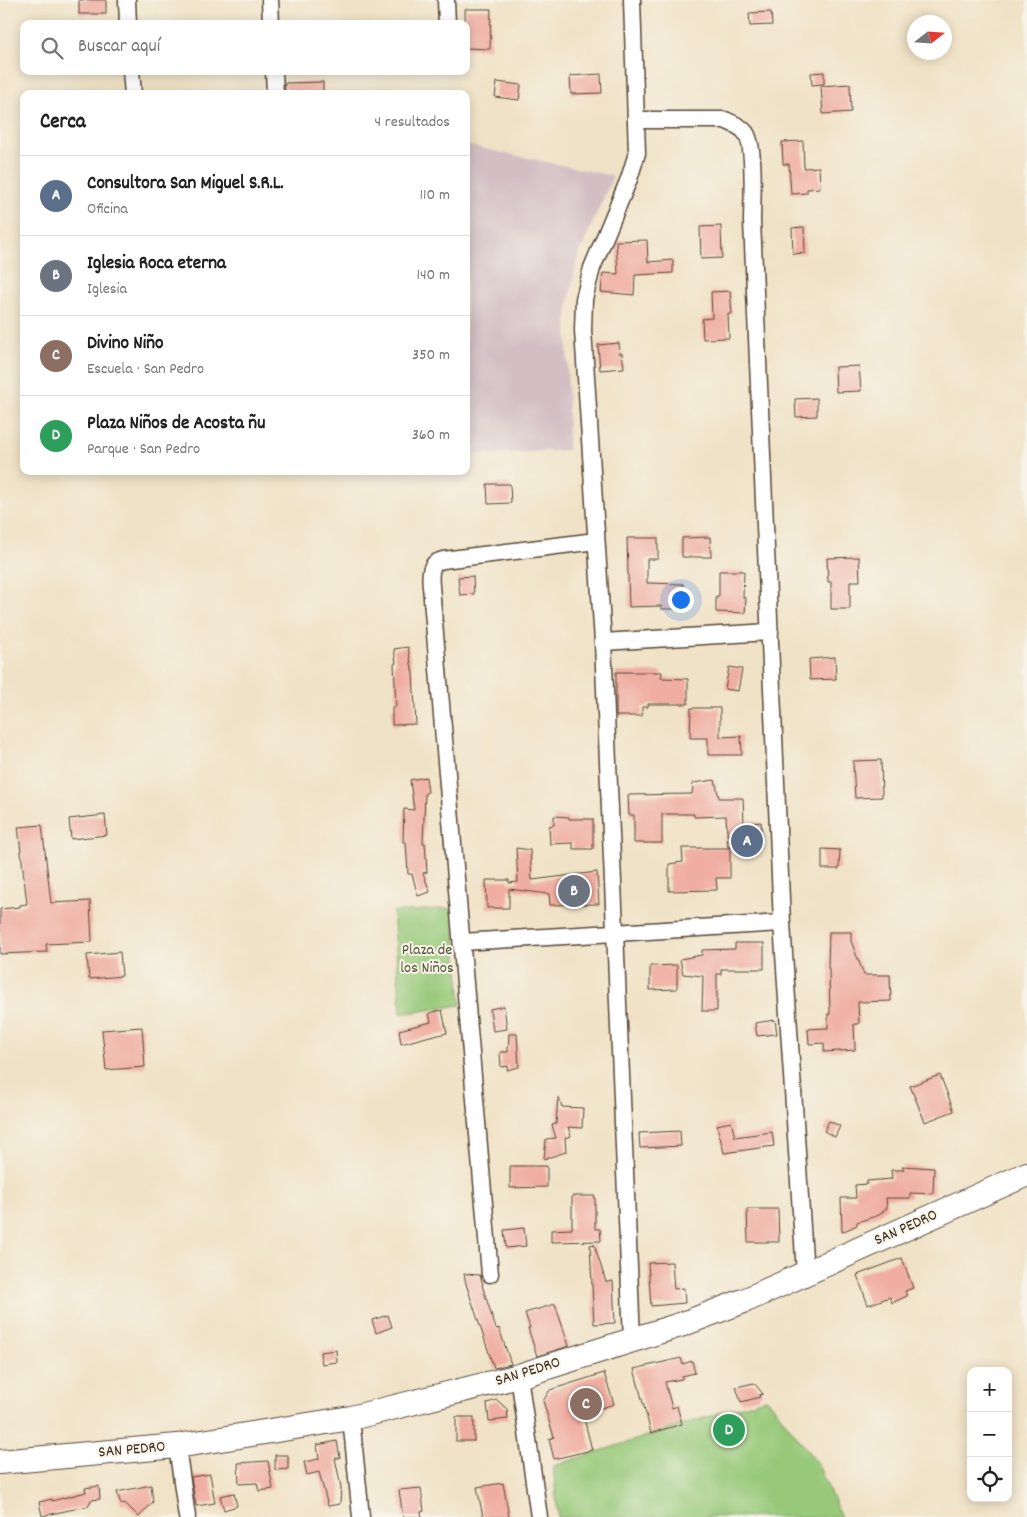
<!DOCTYPE html>
<html lang="es">
<meta charset="utf-8">
<style>
:root{--surface:#fff;--page:#f6f6f6;--text:#222;--muted:#767676;--line:#e0e0e0;--accent:#1f6fb2}
body{margin:0;font-family:Dekko,sans-serif;background:var(--page);color:var(--text)}
.controls{position:absolute;right:15px;bottom:15px;display:grid;overflow:hidden;border-radius:10px;box-shadow:0 2px 12px #0003}
.controls button{width:45px;height:45px;display:grid;place-items:center;padding:0;border:0;border-bottom:1px solid var(--line);background:var(--surface);color:var(--text);font:25px sans-serif}
.compass{position:absolute;left:907px;top:15px;width:45px;height:45px;border-radius:50%;background:var(--surface);box-shadow:0 2px 12px #0003;rotate:73deg}
.you{position:absolute;left:680px;top:599px;width:18px;height:18px;margin:-12px;border:4px solid #fff;border-radius:50%;background:#1a73e8;box-shadow:0 0 0 8px #1a73e833}
.badge{display:grid;place-items:center;width:32px;height:32px;border-radius:50%;background:var(--accent);color:#fff;font-size:16px;font-weight:700}
.pin{position:absolute;translate:-50% -50%;border:2px solid #fff;box-shadow:0 1px 5px #0006}
.list{margin:0;padding:0;list-style:none}
h2{display:flex;justify-content:space-between;align-items:center;height:65px;margin:0;padding:0 20px;font-size:21px}
h2 small{font-size:16px;font-weight:400;color:var(--muted)}
.list li{display:grid;grid-template-columns:32px 1fr auto;gap:15px;align-items:center;box-sizing:border-box;height:80px;padding:0 20px;border-top:1px solid var(--line)}
.list b{display:block;font-size:19px;white-space:nowrap}
.list p{margin:0;font-size:16px;white-space:nowrap;color:var(--muted)}
.list em{font-size:16px;font-style:normal;color:var(--muted)}
.icon{flex:none;width:28px;height:28px;fill:none;stroke:currentColor;stroke-width:2;stroke-linecap:round;stroke-linejoin:round}
.map{position:relative;flex:none;width:1027px;height:1517px;overflow:hidden}
.search{position:absolute;background:var(--surface);box-shadow:0 2px 12px #0003;left:20px;top:20px;width:450px;height:55px;display:flex;align-items:center;gap:12px;box-sizing:border-box;padding:0 18px;border-radius:10px;color:var(--muted);font-size:19px}
.panel{position:absolute;background:var(--surface);box-shadow:0 2px 12px #0003;left:20px;top:90px;width:450px;height:385px;border-radius:10px}
.map>svg:first-child{display:block}
</style>
<div class="map">
<svg width="1027" height="1517" viewBox="0 0 1027 1517">
<rect width="100%" height="100%" fill="#f7f3e8"/>
<filter id="ink" filterUnits="userSpaceOnUse"><feTurbulence type="fractalNoise" baseFrequency=".02" numOctaves="2"/><feDisplacementMap in="SourceGraphic" scale="10" xChannelSelector="R" yChannelSelector="G"/><feConvolveMatrix kernelMatrix="1 2 1 2 8 2 1 2 1" color-interpolation-filters="sRGB"/></filter>
<filter id="wash" filterUnits="userSpaceOnUse"><feTurbulence type="fractalNoise" baseFrequency=".0096" numOctaves="4" result="noise"/><feDisplacementMap in="SourceGraphic" scale="20" xChannelSelector="R" yChannelSelector="G"/><feGaussianBlur stdDeviation="1.12" result="paint"/><feColorMatrix in="noise" values="0 0 0 0 0 0 0 0 0 0 0 0 0 0 0 0 0 1.4 0 .05"/><feComposite in="paint" operator="in"/></filter>
<g filter="url(#wash)">
<rect width="100%" height="100%" fill="#f0e2c6"/>
<path fill="#d2bec3" d="M 466,145 L 613,176 L 577,259 L 567,312 L 568,450 L 466,455 Z"/>
<g fill="#97c979" stroke="#697a4c">
<path d="M 453,908 L 461,1005 L 401,1014 L 393,912 Z"/>
<path d="M 767,1398 L 817,1463 L 841,1517 L 558,1517 L 553,1466 Z"/>
</g>
<g id="blocks">
<g fill="#f0aea2">
<rect x="79" y="0" width="27" height="14"/>
<path d="M 465,9 L 491,9 L 490,49 L 466,48 Z"/>
<path d="M 771,12 L 772,25 L 750,26 L 749,13 Z"/>
<path d="M 824,72 L 824,84 L 812,85 L 811,73 Z"/>
<path d="M 601,74 L 602,93 L 571,94 L 570,76 Z"/>
<path d="M 323,82 L 323,94 L 285,94 L 285,83 Z"/>
<path d="M 497,82 L 521,85 L 519,100 L 495,97 Z"/>
<path d="M 850,84 L 851,112 L 823,114 L 821,86 Z"/>
<path d="M 803,141 L 804,168 L 819,167 L 820,188 L 807,189 L 807,193 L 791,194 L 789,164 L 783,164 L 782,142 Z"/>
<path d="M 721,226 L 722,258 L 701,259 L 700,227 Z"/>
<path d="M 804,227 L 805,253 L 793,254 L 792,228 Z"/>
<path d="M 647,240 L 648,262 L 673,260 L 673,273 L 635,275 L 634,295 L 601,292 L 603,273 L 618,274 L 616,241 Z"/>
<path d="M 730,291 L 732,314 L 728,314 L 729,338 L 703,339 L 702,319 L 712,318 L 711,292 Z"/>
<path d="M 619,343 L 620,354 L 622,353 L 624,368 L 600,370 L 598,345 Z"/>
<path d="M 859,366 L 861,391 L 836,392 L 835,367 Z"/>
<path d="M 817,398 L 817,416 L 796,417 L 795,399 Z"/>
<path d="M 487,484 L 510,484 L 511,503 L 488,504 Z"/>
<path d="M 710,537 L 711,557 L 682,557 L 682,538 Z"/>
<path d="M 627,538 L 658,538 L 658,559 L 647,559 L 647,583 L 683,584 L 683,609 L 661,609 L 661,606 L 629,607 Z"/>
<path d="M 859,557 L 860,581 L 850,581 L 850,609 L 831,609 L 831,582 L 828,582 L 827,558 Z"/>
<path d="M 719,571 L 744,571 L 743,598 L 746,598 L 745,613 L 716,612 L 716,596 L 719,596 Z"/>
<path d="M 473,576 L 474,594 L 460,595 L 458,577 Z"/>
<path d="M 408,647 L 413,674 L 416,724 L 392,725 L 392,707 L 396,707 L 394,664 L 396,663 L 394,649 Z"/>
<path d="M 835,657 L 836,679 L 810,680 L 809,659 Z"/>
<path d="M 729,667 L 742,669 L 738,691 L 725,689 Z"/>
<path d="M 616,672 L 662,672 L 661,678 L 688,679 L 688,704 L 648,704 L 648,707 L 642,707 L 642,716 L 616,716 Z"/>
<path d="M 691,708 L 720,708 L 720,737 L 741,736 L 742,755 L 708,755 L 708,738 L 690,738 Z"/>
<path d="M 881,760 L 882,797 L 855,798 L 853,761 Z"/>
<path d="M 426,777 L 428,792 L 425,793 L 423,843 L 425,843 L 427,872 L 423,873 L 430,892 L 418,896 L 412,874 L 408,874 L 406,842 L 403,842 L 404,809 L 414,810 L 410,780 Z"/>
<path d="M 715,780 L 719,798 L 743,798 L 744,824 L 761,822 L 762,837 L 755,837 L 756,845 L 728,847 L 726,816 L 694,817 L 694,814 L 662,814 L 662,843 L 634,843 L 634,815 L 629,815 L 628,795 L 692,794 L 693,783 Z"/>
<path d="M 105,815 L 107,835 L 71,839 L 69,819 Z"/>
<path d="M 554,816 L 569,817 L 569,819 L 593,819 L 593,849 L 573,849 L 573,843 L 550,844 L 549,826 L 554,825 Z"/>
<path d="M 42,825 L 51,903 L 90,901 L 92,942 L 46,944 L 47,952 L 0,954 L 0,909 L 20,907 L 20,905 L 27,904 L 18,827 Z"/>
<path d="M 516,848 L 530,850 L 532,880 L 597,872 L 599,904 L 550,905 L 549,894 L 509,889 L 509,908 L 487,908 L 486,880 L 509,880 L 509,883 L 518,882 Z"/>
<path d="M 682,848 L 730,848 L 730,878 L 716,878 L 717,890 L 669,891 L 669,864 L 683,862 Z"/>
<path d="M 822,849 L 840,850 L 839,869 L 822,869 Z"/>
<path d="M 829,932 L 851,932 L 851,941 L 864,975 L 890,975 L 891,1001 L 858,1002 L 859,1024 L 854,1024 L 855,1050 L 824,1052 L 824,1043 L 809,1044 L 808,1029 L 828,1028 L 828,1014 L 830,1014 L 829,968 L 828,968 Z"/>
<path d="M 735,943 L 764,943 L 764,969 L 721,969 L 721,974 L 717,974 L 717,1011 L 702,1011 L 703,976 L 683,974 L 680,959 L 702,955 L 702,950 L 735,949 Z"/>
<path d="M 120,952 L 122,976 L 89,979 L 87,955 Z"/>
<path d="M 677,965 L 677,989 L 650,990 L 650,966 Z"/>
<path d="M 504,1006 L 507,1029 L 493,1031 L 490,1009 Z"/>
<path d="M 442,1010 L 447,1033 L 434,1036 L 434,1035 L 401,1044 L 399,1030 L 431,1022 L 429,1013 Z"/>
<path d="M 775,1020 L 777,1034 L 757,1036 L 755,1023 Z"/>
<path d="M 142,1027 L 145,1067 L 106,1070 L 102,1030 Z"/>
<path d="M 509,1034 L 517,1034 L 519,1067 L 507,1070 L 508,1066 L 501,1067 L 500,1052 L 508,1052 Z"/>
<path d="M 940,1075 L 954,1111 L 925,1122 L 910,1086 Z"/>
<path d="M 558,1097 L 559,1097 L 562,1107 L 583,1108 L 582,1128 L 568,1127 L 571,1136 L 565,1138 L 566,1152 L 544,1159 L 546,1139 L 556,1138 L 552,1125 L 556,1124 Z"/>
<path d="M 829,1121 L 840,1126 L 835,1137 L 824,1131 Z"/>
<path d="M 731,1122 L 735,1137 L 772,1132 L 774,1146 L 724,1153 L 717,1125 Z"/>
<path d="M 680,1131 L 681,1146 L 640,1148 L 639,1133 Z"/>
<path d="M 510,1166 L 547,1166 L 547,1187 L 510,1188 Z"/>
<path d="M 902,1166 L 934,1168 L 933,1194 L 910,1193 L 910,1198 L 886,1198 L 887,1208 L 879,1215 L 857,1222 L 857,1225 L 842,1232 L 841,1198 L 856,1198 L 855,1185 L 867,1184 L 867,1181 L 892,1179 L 891,1170 L 904,1170 Z"/>
<path d="M 572,1196 L 595,1196 L 595,1229 L 600,1229 L 601,1241 L 551,1242 L 551,1230 L 572,1229 Z"/>
<path d="M 747,1209 L 778,1209 L 779,1242 L 748,1242 Z"/>
<path d="M 524,1228 L 526,1246 L 506,1248 L 504,1230 Z"/>
<path d="M 594,1244 L 606,1282 L 613,1281 L 615,1323 L 594,1324 L 590,1245 Z"/>
<path d="M 902,1258 L 913,1288 L 905,1291 L 907,1296 L 892,1303 L 890,1297 L 868,1305 L 857,1275 Z"/>
<path d="M 672,1262 L 674,1289 L 684,1288 L 685,1303 L 651,1306 L 648,1263 Z"/>
<path d="M 464,1274 L 480,1275 L 483,1285 L 482,1285 L 496,1329 L 499,1328 L 511,1364 L 494,1368 L 466,1284 Z"/>
<path d="M 555,1304 L 569,1346 L 537,1356 L 528,1328 L 530,1328 L 525,1313 Z"/>
<path d="M 388,1315 L 392,1327 L 376,1333 L 372,1320 Z"/>
<path d="M 336,1350 L 337,1362 L 322,1364 L 320,1352 Z"/>
<path d="M 681,1358 L 683,1364 L 692,1361 L 695,1373 L 682,1376 L 682,1379 L 665,1382 L 672,1408 L 677,1406 L 682,1424 L 651,1433 L 634,1369 Z"/>
<path d="M 604,1373 L 614,1404 L 583,1414 L 592,1450 L 554,1459 L 549,1439 L 554,1437 L 543,1401 L 550,1390 Z"/>
<path d="M 754,1383 L 763,1394 L 759,1395 L 760,1397 L 741,1402 L 736,1387 Z"/>
<path d="M 497,1400 L 507,1409 L 508,1419 L 489,1421 L 487,1403 Z"/>
<rect x="456" y="1417" width="18" height="24"/>
<path d="M 337,1441 L 340,1458 L 335,1458 L 341,1487 L 340,1504 L 328,1506 L 319,1472 L 307,1475 L 304,1462 L 319,1459 L 317,1445 Z"/>
<path d="M 275,1455 L 288,1455 L 288,1469 L 275,1470 Z"/>
<path d="M 268,1461 L 273,1489 L 259,1491 L 257,1483 L 239,1484 L 238,1463 Z"/>
<path d="M 210,1474 L 215,1503 L 196,1506 L 191,1477 Z"/>
<path d="M 503,1483 L 509,1517 L 483,1517 L 477,1487 Z"/>
<path d="M 151,1485 L 153,1502 L 139,1517 L 125,1503 L 121,1504 L 117,1492 Z"/>
<path d="M 99,1486 L 100,1499 L 91,1500 L 88,1506 L 42,1516 L 39,1502 L 52,1499 L 52,1501 L 86,1492 L 85,1488 Z"/>
<path d="M 421,1488 L 424,1511 L 421,1512 L 422,1517 L 403,1517 L 399,1490 Z"/>
<path d="M 234,1493 L 237,1506 L 224,1510 L 220,1496 Z"/>
</g>
</g>
</g>
<g filter="url(#ink)">
<use href="#blocks" fill-opacity="0" stroke="#564637" stroke-width="1"/>
<g fill="none" stroke-linecap="round" stroke-linejoin="round">
<g stroke="#564637" stroke-width="19">
<g id="minor">
<path d="M 127,0 L 128,24"/>
<path d="M 270,0 L 271,24"/>
<path d="M 446,0 L 447,24"/>
<path d="M 632,0 L 637,153 L 629,179 L 592,268 L 584,299 L 583,330 L 603,642 L 632,1339"/>
<path d="M 131,71 L 133,94"/>
<path d="M 274,71 L 275,94"/>
<path d="M 636,120 L 725,120 C 731,123 741,126 745,132 C 756,144 752,203 752,221 L 782,923 L 805,1273"/>
<path d="M 603,642 L 770,632"/>
<path d="M 462,942 L 782,923"/>
<path d="M 490,1274 L 432,599 C 432,590 428,574 433,566 C 435,562 440,561 443,560 L 596,541"/>
<path d="M 519,1376 L 539,1517"/>
<path d="M 351,1418 L 361,1517"/>
<path d="M 177,1446 L 187,1517"/>
</g>
</g>
<g stroke="#564637" stroke-width="26">
<path id="secondary" d="M 0,1462 L 177,1446 L 351,1418 L 519,1376 L 683,1324 L 746,1300 L 1027,1174"/>
</g>
<use href="#minor" stroke="#fff" stroke-width="16"/>
<use href="#secondary" stroke="#fff" stroke-width="24"/>
</g>
</g>
<g text-anchor="middle" dominant-baseline="central" stroke-width="4" stroke-linejoin="round" paint-order="stroke">
<g font-size="16" fill="#525235" stroke="#f7f3e8">
<text x="427" y="950">Plaza de<tspan x="427" dy="18">los Niños</tspan></text>
</g>
<g font-size="16" fill="#3b2a1e" stroke="#f7f3e8">
<text transform="translate(906 1228) rotate(-24)">SAN PEDRO</text>
<text transform="translate(528 1372) rotate(-17)">SAN PEDRO</text>
<text transform="translate(132 1450) rotate(-5)">SAN PEDRO</text>
</g>
</g>
</svg>
<div class="controls">
<button>+</button>
<button>−</button>
<button><svg class="icon" aria-label="locate" viewBox="0 0 24 24"><circle cx="12" cy="12" r="6"/><path d="M12 2v4M12 18v4M2 12h4M18 12h4"/></svg></button>
</div>
<svg class="compass" viewBox="-18 -18 36 36"><path d="M0-13l5 13h-10z" fill="#e53935"/><path d="M0 13l5-13h-10z" fill="#767676"/></svg>
<div class="you"></div>
<div class="pin badge" style="left:747px;top:841px;background:#5c6f8a">A</div>
<div class="pin badge" style="left:574px;top:891px;background:#6b7280">B</div>
<div class="pin badge" style="left:586px;top:1404px;background:#8d6e63">C</div>
<div class="pin badge" style="left:729px;top:1430px;background:#2e9e5b">D</div>
<div class="search"><svg class="icon" aria-label="search" viewBox="0 0 24 24"><circle cx="10" cy="10" r="6"/><path d="M15 15l6 6"/></svg>Buscar aquí</div>
<section class="panel">
<h2>Cerca<small>4 resultados</small></h2>
<ul class="list">
<li><span class="badge" style="background:#5c6f8a">A</span><div><b>Consultora San Miguel S.R.L.</b><p>Oficina</p></div><em>110 m</em></li>
<li><span class="badge" style="background:#6b7280">B</span><div><b>Iglesia Roca eterna</b><p>Iglesia</p></div><em>140 m</em></li>
<li><span class="badge" style="background:#8d6e63">C</span><div><b>Divino Niño</b><p>Escuela · San Pedro</p></div><em>350 m</em></li>
<li><span class="badge" style="background:#2e9e5b">D</span><div><b>Plaza Niños de Acosta ñu</b><p>Parque · San Pedro</p></div><em>360 m</em></li>
</ul>
</section>
</div>
